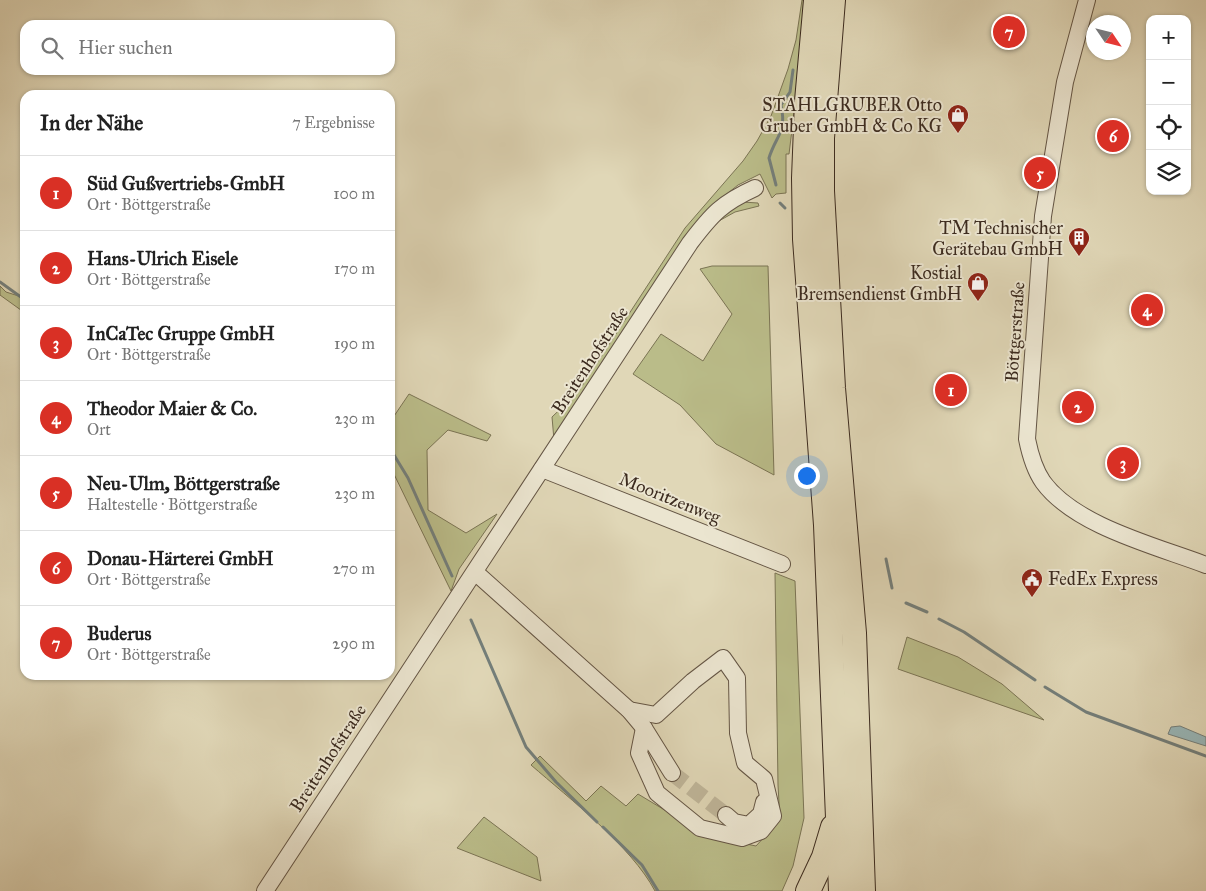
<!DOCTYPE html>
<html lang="de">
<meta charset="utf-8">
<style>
:root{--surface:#fff;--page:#f6f6f6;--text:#222;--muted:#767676;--line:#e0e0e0;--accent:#d93025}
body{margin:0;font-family:"IM FELL Great Primer",serif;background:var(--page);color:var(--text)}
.controls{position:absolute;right:15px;top:15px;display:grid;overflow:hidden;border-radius:10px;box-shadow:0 1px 4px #0004}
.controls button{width:45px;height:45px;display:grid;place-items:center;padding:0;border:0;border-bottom:1px solid var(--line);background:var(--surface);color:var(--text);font:25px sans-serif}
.compass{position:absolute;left:1086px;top:15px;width:45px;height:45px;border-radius:50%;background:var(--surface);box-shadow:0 1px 4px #0004;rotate:125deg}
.you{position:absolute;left:806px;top:475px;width:18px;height:18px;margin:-12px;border:4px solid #fff;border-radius:50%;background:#1a73e8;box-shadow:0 0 0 8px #1a73e833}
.badge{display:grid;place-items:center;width:32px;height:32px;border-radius:50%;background:var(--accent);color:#fff;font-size:16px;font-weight:700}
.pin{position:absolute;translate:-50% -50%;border:2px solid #fff;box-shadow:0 1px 5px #0006}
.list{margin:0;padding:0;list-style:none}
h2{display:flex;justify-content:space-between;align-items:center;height:65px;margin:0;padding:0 20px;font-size:21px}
h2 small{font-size:16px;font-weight:400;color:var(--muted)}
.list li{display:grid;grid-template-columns:32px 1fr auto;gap:15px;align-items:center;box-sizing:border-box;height:75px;padding:0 20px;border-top:1px solid var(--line)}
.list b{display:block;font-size:19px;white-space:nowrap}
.list p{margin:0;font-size:16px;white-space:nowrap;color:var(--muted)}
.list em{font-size:16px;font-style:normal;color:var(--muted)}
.icon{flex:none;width:28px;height:28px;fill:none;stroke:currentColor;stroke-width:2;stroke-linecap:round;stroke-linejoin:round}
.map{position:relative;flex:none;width:1206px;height:891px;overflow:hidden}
.search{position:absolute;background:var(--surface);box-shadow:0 1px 4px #0004;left:20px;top:20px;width:375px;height:55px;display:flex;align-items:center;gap:12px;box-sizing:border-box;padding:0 18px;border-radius:15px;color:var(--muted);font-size:19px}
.panel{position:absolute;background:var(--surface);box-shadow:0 1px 4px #0004;left:20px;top:90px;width:375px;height:590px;border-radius:15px}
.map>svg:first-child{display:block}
</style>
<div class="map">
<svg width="1206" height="891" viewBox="0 0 1206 891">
<rect width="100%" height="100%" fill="#e0d7b7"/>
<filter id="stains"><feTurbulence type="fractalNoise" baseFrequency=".004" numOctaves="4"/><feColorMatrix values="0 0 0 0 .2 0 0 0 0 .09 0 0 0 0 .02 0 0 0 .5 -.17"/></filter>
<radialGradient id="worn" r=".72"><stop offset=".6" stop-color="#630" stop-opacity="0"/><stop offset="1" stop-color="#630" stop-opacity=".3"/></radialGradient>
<g fill="#babc89" stroke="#7b7454">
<path d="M 802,0 L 808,0 L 789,154 L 786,154 L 786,193 L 776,194 L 772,198 L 760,174 L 738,185 L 713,205 L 554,440 L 552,417 L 578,392 L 685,228 L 743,161 L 757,141 L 771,116 L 788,69 L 796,40 Z"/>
<path d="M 742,202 L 758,203 L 759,206 L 735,212 L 717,222 L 733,204 Z"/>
<path d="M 712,266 L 768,266 L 774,475 L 716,444 L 680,405 L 633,374 L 661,334 L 703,361 L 732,314 L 700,269 Z"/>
<path d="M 0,286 L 6,292 L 25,298 L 25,313 L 0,295 Z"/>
<path d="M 409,394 L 491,435 L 487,441 L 448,430 L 427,450 L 428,510 L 466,533 L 497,514 L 459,569 L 451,591 L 390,466 L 390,422 Z"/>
<path d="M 775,573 L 795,581 L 804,818 L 793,866 L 782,891 L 655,891 C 631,846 570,799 531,765 L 540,756 L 586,801 L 601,786 L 626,806 L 638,794 L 708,836 L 756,846 L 780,820 L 778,785 Z"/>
<path d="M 907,637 L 958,657 L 1002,684 L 1044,720 L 898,669 Z"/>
<path d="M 484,817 L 537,857 L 541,881 L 457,848 Z"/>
</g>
<path fill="#99b7b9" stroke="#747f7b" d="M 1180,726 L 1206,737 L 1206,746 L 1168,734 L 1171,727 Z"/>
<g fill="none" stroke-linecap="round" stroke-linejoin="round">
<g stroke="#747f7b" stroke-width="3">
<path d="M 776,185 L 769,158 C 776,135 787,133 781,105 L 790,92 L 793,70"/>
<path d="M 780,203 L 785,208"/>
<path d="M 0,282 L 25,300"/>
<path d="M 390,453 L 394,455 L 408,478 L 452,576"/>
<path d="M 886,559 L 892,588"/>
<path d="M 906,603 L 927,612"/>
<path d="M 939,619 L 964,632 L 1035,680"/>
<path d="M 471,620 L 526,747 L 556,782 L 597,822"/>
<path d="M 1045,687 L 1086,712 L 1206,756"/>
<path d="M 603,827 L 642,865 L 658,891"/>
</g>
<path stroke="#bfb599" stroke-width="16" stroke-dasharray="16 8" stroke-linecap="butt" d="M 672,773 L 726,815"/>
<g stroke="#655645" stroke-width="18">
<g id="minor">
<path d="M 1087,0 L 1065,82 L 1043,216 L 1027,439 C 1030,454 1034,469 1043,482 C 1075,526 1156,546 1206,565"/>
<path d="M 542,469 L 782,564"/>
<path d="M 475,572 L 629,710 L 644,728 L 672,773"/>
<path d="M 629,710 L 656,715 L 693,681 L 723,658 L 737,678 L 738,733 L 745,763 L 764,779 L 773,816 L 761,831 L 742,838 L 700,828 L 657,793 L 639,753 L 644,728"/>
<path d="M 726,815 L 734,822 L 749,825 L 761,814 L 764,802"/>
<path d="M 265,891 L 690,243 C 712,214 722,203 755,188"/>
</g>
</g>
<g stroke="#3c2b1f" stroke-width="26">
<g id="highway">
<path d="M 816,0 L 807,101 L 804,178 L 805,239 L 826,525 L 841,891"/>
<path d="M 833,0 L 822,138 L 822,191 L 833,388 L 854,633 L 863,891"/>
<path d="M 808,891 L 824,857 L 833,827"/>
</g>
</g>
<use href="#minor" stroke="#ebe5d0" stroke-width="16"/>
<use href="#highway" stroke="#e0d7b7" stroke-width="24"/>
</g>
<defs>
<g id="shop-pin" transform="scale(1.125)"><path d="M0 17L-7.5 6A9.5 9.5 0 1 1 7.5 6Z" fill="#8f2418" stroke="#ebe5d0"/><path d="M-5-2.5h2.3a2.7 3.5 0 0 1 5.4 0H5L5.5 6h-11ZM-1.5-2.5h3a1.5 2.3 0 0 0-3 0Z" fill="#fff"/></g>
<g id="building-pin" transform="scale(1.125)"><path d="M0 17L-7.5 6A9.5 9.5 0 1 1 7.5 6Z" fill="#8f2418" stroke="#ebe5d0"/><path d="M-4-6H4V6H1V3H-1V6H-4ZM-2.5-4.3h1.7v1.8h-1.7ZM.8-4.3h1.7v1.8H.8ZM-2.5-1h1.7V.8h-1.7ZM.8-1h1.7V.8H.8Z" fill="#fff"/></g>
<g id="civic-pin" transform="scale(1.125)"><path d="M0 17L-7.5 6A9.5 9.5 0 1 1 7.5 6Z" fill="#8f2418" stroke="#ebe5d0"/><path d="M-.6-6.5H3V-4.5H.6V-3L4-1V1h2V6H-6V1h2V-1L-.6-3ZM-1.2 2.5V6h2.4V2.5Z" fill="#fff"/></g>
</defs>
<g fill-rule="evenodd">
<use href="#shop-pin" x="958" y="115"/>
<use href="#building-pin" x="1079" y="238"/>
<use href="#shop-pin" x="978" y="283"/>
<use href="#civic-pin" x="1032" y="579"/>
</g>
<g text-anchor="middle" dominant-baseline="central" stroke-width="4" stroke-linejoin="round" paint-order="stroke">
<g font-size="18" fill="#3c2b1f" stroke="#ebe5d0" text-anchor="end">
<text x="942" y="105">STAHLGRUBER Otto<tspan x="942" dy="21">Gruber GmbH &amp; Co KG</tspan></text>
<text x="1063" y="228">TM Technischer<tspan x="1063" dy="21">Gerätebau GmbH</tspan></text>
<text x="962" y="273">Kostial<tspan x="962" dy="21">Bremsendienst GmbH</tspan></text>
<text x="1048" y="579" text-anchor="start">FedEx Express</text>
</g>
<g font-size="18" fill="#3c2b1f" stroke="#ebe5d0">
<text transform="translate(1015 332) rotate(-86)">Böttgerstraße</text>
<text transform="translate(590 360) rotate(-57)">Breitenhofstraße</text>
<text transform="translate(670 498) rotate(22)">Mooritzenweg</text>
<text transform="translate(328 758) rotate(-57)">Breitenhofstraße</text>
</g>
</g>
<rect width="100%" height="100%" filter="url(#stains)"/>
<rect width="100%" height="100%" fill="url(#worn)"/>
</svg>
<div class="controls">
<button>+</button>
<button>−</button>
<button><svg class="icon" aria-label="locate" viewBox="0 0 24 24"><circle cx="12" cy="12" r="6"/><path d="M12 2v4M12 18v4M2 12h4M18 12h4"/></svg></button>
<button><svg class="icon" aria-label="layers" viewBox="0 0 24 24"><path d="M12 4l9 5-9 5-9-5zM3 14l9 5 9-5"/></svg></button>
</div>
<svg class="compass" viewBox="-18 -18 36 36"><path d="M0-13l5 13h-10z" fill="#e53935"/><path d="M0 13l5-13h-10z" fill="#767676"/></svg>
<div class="you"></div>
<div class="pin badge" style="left:951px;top:390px">1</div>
<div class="pin badge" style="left:1078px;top:407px">2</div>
<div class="pin badge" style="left:1123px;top:463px">3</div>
<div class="pin badge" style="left:1147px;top:310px">4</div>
<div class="pin badge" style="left:1040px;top:173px">5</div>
<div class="pin badge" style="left:1113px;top:136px">6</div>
<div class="pin badge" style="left:1009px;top:32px">7</div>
<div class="search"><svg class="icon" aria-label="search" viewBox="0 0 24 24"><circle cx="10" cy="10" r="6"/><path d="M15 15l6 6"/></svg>Hier suchen</div>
<section class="panel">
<h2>In der Nähe<small>7 Ergebnisse</small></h2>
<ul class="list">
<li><span class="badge">1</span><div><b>Süd Gußvertriebs-GmbH</b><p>Ort · Böttgerstraße</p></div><em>100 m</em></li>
<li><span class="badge">2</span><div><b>Hans-Ulrich Eisele</b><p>Ort · Böttgerstraße</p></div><em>170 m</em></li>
<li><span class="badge">3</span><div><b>InCaTec Gruppe GmbH</b><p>Ort · Böttgerstraße</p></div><em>190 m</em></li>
<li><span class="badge">4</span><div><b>Theodor Maier &amp; Co.</b><p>Ort</p></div><em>230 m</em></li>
<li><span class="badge">5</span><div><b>Neu-Ulm, Böttgerstraße</b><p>Haltestelle · Böttgerstraße</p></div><em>230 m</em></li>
<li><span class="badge">6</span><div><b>Donau-Härterei GmbH</b><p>Ort · Böttgerstraße</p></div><em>270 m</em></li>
<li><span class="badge">7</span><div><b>Buderus</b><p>Ort · Böttgerstraße</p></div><em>290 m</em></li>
</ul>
</section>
</div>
